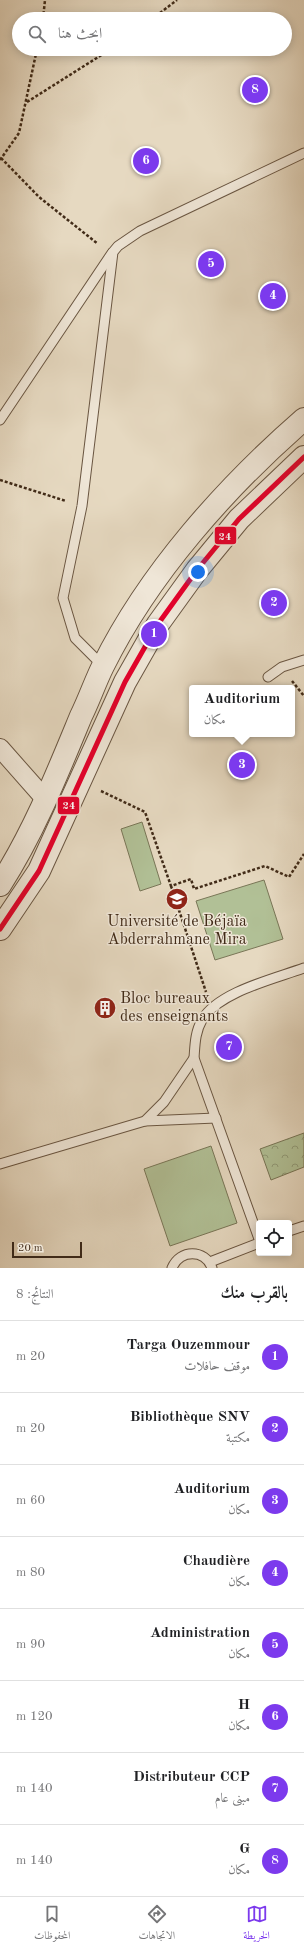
<!DOCTYPE html>
<html lang="ar">
<meta charset="utf-8">
<style>
:root{--surface:#fff;--page:#f6f6f6;--text:#202124;--muted:#757577;--line:#e0e0e0;--accent:#7c3aed}
body{margin:0;font-family:"Old Standard TT",Amiri,serif;background:var(--page);color:var(--text);direction:rtl}
.controls{position:absolute;right:12px;bottom:12px;display:grid;overflow:hidden;border-radius:4px;box-shadow:0 2px 10px #0003}
.controls button{width:36px;height:36px;display:grid;place-items:center;padding:0;border:0;border-bottom:1px solid var(--line);background:var(--surface);color:var(--text);font:20px sans-serif}
.scale{position:absolute;left:12px;bottom:10px;width:70px;box-sizing:border-box;padding-left:4px;border:2px solid #412b18;border-top:0;font-size:11px;line-height:14px;white-space:nowrap;color:#412b18;-webkit-text-stroke:3px #efe6d7;paint-order:stroke}
.you{position:absolute;left:198px;top:572px;width:14px;height:14px;margin:-10px;border:3px solid #fff;border-radius:50%;background:#1a73e8;box-shadow:0 0 0 6px #1a73e833}
.badge{display:grid;place-items:center;width:26px;height:26px;border-radius:50%;background:var(--accent);color:#fff;font-size:13px;font-weight:700}
.pin{position:absolute;translate:-50% -50%;border:2px solid #fff;box-shadow:0 1px 4px #0006}
.popup{position:absolute;left:189px;top:685px;width:106px;height:52px;box-sizing:border-box;display:grid;place-content:center;border-radius:4px;background:var(--surface);filter:drop-shadow(0 1px 3px #0005);font-size:13px;white-space:nowrap;color:var(--muted)}
.popup b{font-size:15px;color:var(--text)}
.popup::after{content:'';position:absolute;left:50%;top:100%;margin-left:-8px;border:8px solid transparent;border-top-color:var(--surface)}
.list{margin:0;padding:0;list-style:none}
h2{display:flex;justify-content:space-between;align-items:center;height:52px;margin:0;padding:0 16px;font-size:17px}
h2 small{font-size:13px;font-weight:400;color:var(--muted)}
.list li{display:grid;grid-template-columns:26px 1fr auto;gap:12px;align-items:center;box-sizing:border-box;height:72px;padding:0 16px;border-top:1px solid var(--line)}
.list b{display:block;font-size:15px;white-space:nowrap}
.list p{margin:0;font-size:13px;white-space:nowrap;color:var(--muted)}
.list em{font-size:13px;font-style:normal;color:var(--muted)}
.icon{flex:none;width:22px;height:22px;fill:none;stroke:currentColor;stroke-width:2;stroke-linecap:round;stroke-linejoin:round}
.map{position:relative;flex:none;width:304px;height:1268px;overflow:hidden;direction:ltr}
.search{position:absolute;background:var(--surface);box-shadow:0 2px 10px #0003;left:12px;right:12px;top:12px;height:44px;display:flex;align-items:center;gap:10px;box-sizing:border-box;padding:0 14px;border-radius:22px;color:var(--muted);font-size:15px}
.sheet{height:628px;background:var(--surface)}
nav{display:flex;justify-content:space-around;align-items:center;box-sizing:border-box;height:56px;border-top:1px solid var(--line);background:var(--surface);font-size:11px;color:var(--muted)}
nav a{display:grid;justify-items:center;gap:2px}
nav .on{color:var(--accent)}
.map>svg:first-child{display:block}
</style>
<div class="map">
<svg width="304" height="1268" viewBox="0 0 304 1268">
<defs>
<pattern id="forest-crowns" width="20" height="18" patternUnits="userSpaceOnUse"><rect width="20" height="18" fill="#b1c096"/><path d="M2 6a3 3 0 1 1 6 0M12 15a3 3 0 1 1 6 0" fill="none" stroke="#929c79"/></pattern>
</defs>
<rect width="100%" height="100%" fill="#e6d9c1"/>
<filter id="stains"><feTurbulence type="fractalNoise" baseFrequency=".005" numOctaves="4"/><feColorMatrix values="0 0 0 0 .2 0 0 0 0 .09 0 0 0 0 .02 0 0 0 .5 -.17"/></filter>
<radialGradient id="worn" r=".72"><stop offset=".6" stop-color="#630" stop-opacity="0"/><stop offset="1" stop-color="#630" stop-opacity=".3"/></radialGradient>
<g fill="#b1c096" stroke="#797657">
<path d="M 142,822 L 161,884 L 140,891 L 121,829 Z"/>
<path d="M 264,880 L 283,939 L 215,960 L 196,901 Z"/>
<path d="M 211,1146 L 237,1223 L 170,1246 L 144,1169 Z"/>
</g>
<path fill="url(#forest-crowns)" stroke="#797657" d="M 304,1133 L 304,1167 L 271,1180 L 260,1149 Z"/>
<g fill="none" stroke-linecap="round" stroke-linejoin="round">
<g stroke="#6a5642" stroke-width="11">
<g id="service">
<path d="M 0,420 L 112,253"/>
<path d="M 103,666 L 75,638 L 63,598 L 82,506 L 113,252 L 118,246 L 140,231 L 304,153"/>
<path d="M 268,677 L 282,667 L 304,660"/>
<path d="M 145,1121 L 216,1118"/>
<path d="M 0,1164 L 145,1121 L 164,1102 L 194,1058"/>
<path d="M 289,1231 L 304,1226"/>
<path d="M 259,1239 L 194,1058 C 195,1045 195,1032 202,1020 C 218,992 274,979 304,968"/>
<path d="M 210,1262 L 259,1243"/>
<path d="M 172,1268 C 180,1249 205,1249 212,1268"/>
</g>
</g>
<g stroke="#6a5642" stroke-width="20">
<path id="minor" d="M 0,748 L 46,800"/>
</g>
<g stroke="#6a5642" stroke-width="24">
<g id="tertiary">
<path d="M 0,885 C 34,832 57,774 81,716 C 89,700 95,682 103,666 C 149,573 226,487 304,419"/>
<path d="M 0,929 L 39,871 L 125,682 L 158,624 L 197,570 L 239,519 L 304,457"/>
</g>
</g>
<g stroke="#412b18" stroke-width="2.5" stroke-dasharray="3 2" stroke-linecap="butt">
<path d="M 43,19 L 45,0"/>
<path d="M 152,19 L 177,0"/>
<path d="M 27,102 L 111,49"/>
<path d="M 1,158 L 39,197 L 98,244"/>
<path d="M 0,160 L 19,133 L 37,49"/>
<path d="M 0,480 L 66,501"/>
<path d="M 292,681 L 304,696"/>
<path d="M 101,791 L 145,812 L 171,886 L 191,879 L 194,889 L 265,866 L 289,877 L 304,854"/>
<path d="M 171,886 L 206,992"/>
</g>
<use href="#service" stroke="#efe6d7" stroke-width="9"/>
<use href="#minor" stroke="#efe6d7" stroke-width="18"/>
<use href="#tertiary" stroke="#efe6d7" stroke-width="22"/>
<g stroke="#efe6d7" stroke-width="8">
<path id="bus-1" d="M 0,929 L 39,871 L 125,682 L 158,624 L 197,570 L 239,519 L 304,457"/>
</g>
<use href="#bus-1" stroke="#e4002b" stroke-width="5"/>
</g>
<defs>
<g id="university-disc" transform="scale(1.15)"><circle r="9.5" fill="#8f2418" stroke="#efe6d7"/><path d="M0-5L7-2L0 1L-7-2ZM-4 1L0 2.5L4 1V4Q0 6-4 4Z" fill="#fff"/></g>
<g id="building-disc" transform="scale(1.15)"><circle r="9.5" fill="#8f2418" stroke="#efe6d7"/><path d="M-4-6H4V6H1V3H-1V6H-4ZM-2.5-4.3h1.7v1.8h-1.7ZM.8-4.3h1.7v1.8H.8ZM-2.5-1h1.7V.8h-1.7ZM.8-1h1.7V.8H.8Z" fill="#fff"/></g>
</defs>
<g fill-rule="evenodd">
<use href="#university-disc" x="177" y="899"/>
<use href="#building-disc" x="105" y="1008"/>
</g>
<g text-anchor="middle" dominant-baseline="central" stroke-width="3" stroke-linejoin="round" paint-order="stroke">
<g font-size="16" fill="#412b18" stroke="#efe6d7">
<text x="177" y="922">Université de Béjaïa<tspan x="177" dy="18">Abderrahmane Mira</tspan></text>
<text x="120" y="999" text-anchor="start">Bloc bureaux<tspan x="120" dy="18">des enseignants</tspan></text>
</g>
</g>
<g stroke="#efe6d7" stroke-width="1.5">
<rect x="214" y="526" width="23" height="19" rx="4" fill="#e4002b"/>
<rect x="57" y="796" width="23" height="19" rx="4" fill="#e4002b"/>
</g>
<g font-size="11" text-anchor="middle" font-weight="bold" fill="#fff">
<text x="225" y="540">24</text>
<text x="69" y="809">24</text>
</g>
<rect width="100%" height="100%" filter="url(#stains)"/>
<rect width="100%" height="100%" fill="url(#worn)"/>
</svg>
<div class="controls">
<button><svg class="icon" aria-label="locate" viewBox="0 0 24 24"><circle cx="12" cy="12" r="6"/><path d="M12 2v4M12 18v4M2 12h4M18 12h4"/></svg></button>
</div>
<div class="scale">20 m</div>
<div class="you"></div>
<div class="pin badge" style="left:154px;top:634px">1</div>
<div class="pin badge" style="left:274px;top:603px">2</div>
<div class="pin badge" style="left:242px;top:765px">3</div>
<div class="popup"><b>Auditorium</b>مكان</div>
<div class="pin badge" style="left:273px;top:296px">4</div>
<div class="pin badge" style="left:211px;top:264px">5</div>
<div class="pin badge" style="left:146px;top:161px">6</div>
<div class="pin badge" style="left:229px;top:1047px">7</div>
<div class="pin badge" style="left:255px;top:90px">8</div>
<div class="search"><svg class="icon" aria-label="search" viewBox="0 0 24 24"><circle cx="10" cy="10" r="6"/><path d="M15 15l6 6"/></svg>ابحث هنا</div>
</div>
<section class="sheet">
<h2>بالقرب منك<small>النتائج: 8</small></h2>
<ul class="list">
<li><span class="badge">1</span><div><b>Targa Ouzemmour</b><p>موقف حافلات</p></div><em>20 m</em></li>
<li><span class="badge">2</span><div><b>Bibliothèque SNV</b><p>مكتبة</p></div><em>20 m</em></li>
<li><span class="badge">3</span><div><b>Auditorium</b><p>مكان</p></div><em>60 m</em></li>
<li><span class="badge">4</span><div><b>Chaudière</b><p>مكان</p></div><em>80 m</em></li>
<li><span class="badge">5</span><div><b>Administration</b><p>مكان</p></div><em>90 m</em></li>
<li><span class="badge">6</span><div><b>H</b><p>مكان</p></div><em>120 m</em></li>
<li><span class="badge">7</span><div><b>Distributeur CCP</b><p>مبنى عام</p></div><em>140 m</em></li>
<li><span class="badge">8</span><div><b>G</b><p>مكان</p></div><em>140 m</em></li>
</ul>
</section>
<nav>
<a class="on"><svg class="icon" aria-label="map" viewBox="0 0 24 24"><path d="M3 6l6-2 6 2 6-2v14l-6 2-6-2-6 2zM9 4v14M15 6v14"/></svg>الخريطة</a>
<a><svg class="icon" aria-label="directions" viewBox="0 0 24 24"><path d="M12 3l9 9-9 9-9-9zM9 14v-3h6M13 9l2 2-2 2"/></svg>الاتجاهات</a>
<a><svg class="icon" aria-label="saved" viewBox="0 0 24 24"><path d="M7 4h10v16l-5-4-5 4z"/></svg>المحفوظات</a>
</nav>
